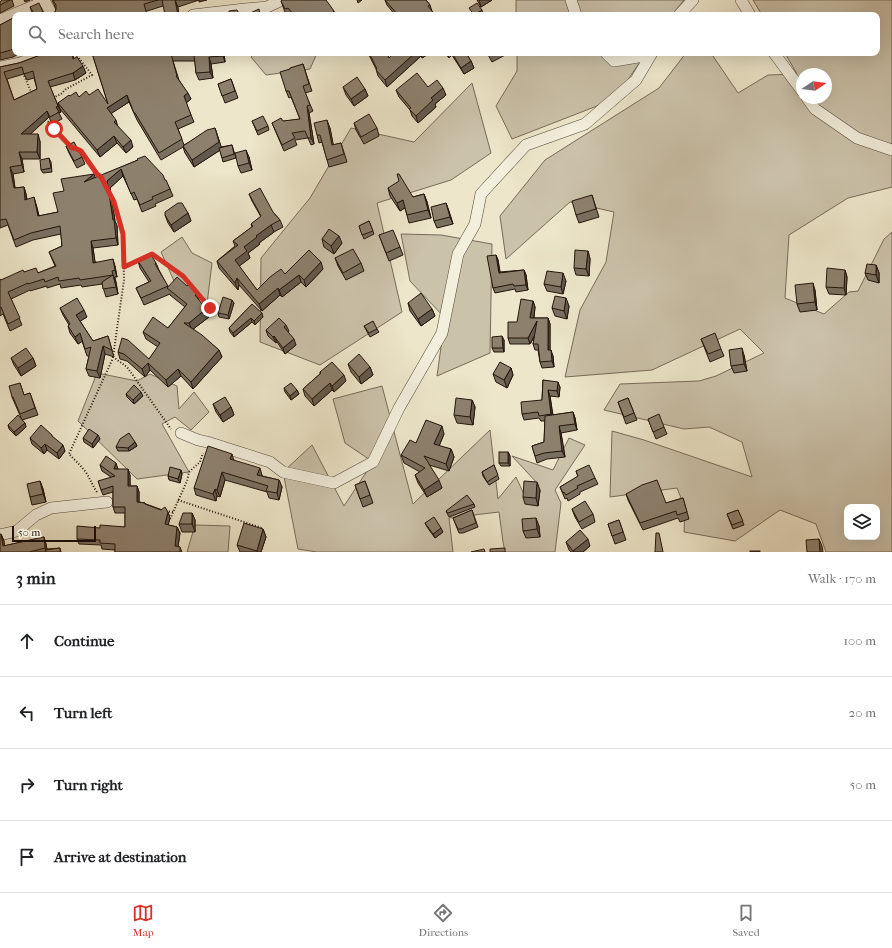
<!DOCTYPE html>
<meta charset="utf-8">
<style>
:root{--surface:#fff;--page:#f2f2f2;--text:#202124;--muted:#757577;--line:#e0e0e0;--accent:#d93025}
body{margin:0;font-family:"IM FELL French Canon",serif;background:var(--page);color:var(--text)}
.controls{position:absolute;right:12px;bottom:12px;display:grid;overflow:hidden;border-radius:8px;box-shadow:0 4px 16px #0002}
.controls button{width:36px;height:36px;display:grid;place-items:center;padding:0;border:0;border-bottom:1px solid var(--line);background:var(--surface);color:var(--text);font:20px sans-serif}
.compass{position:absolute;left:796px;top:68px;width:36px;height:36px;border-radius:50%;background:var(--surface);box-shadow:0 4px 16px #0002;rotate:77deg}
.scale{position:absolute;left:12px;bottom:10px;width:84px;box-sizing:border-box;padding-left:4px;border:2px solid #24140b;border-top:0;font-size:11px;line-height:14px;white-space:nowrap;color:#24140b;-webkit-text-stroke:3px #f3efdd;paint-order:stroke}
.stop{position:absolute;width:12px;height:12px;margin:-9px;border:3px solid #d93025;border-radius:50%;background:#fff}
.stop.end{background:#d93025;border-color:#fff;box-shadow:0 1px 4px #0008}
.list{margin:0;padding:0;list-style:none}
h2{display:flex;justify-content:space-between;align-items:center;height:52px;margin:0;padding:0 16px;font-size:17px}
h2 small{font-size:13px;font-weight:400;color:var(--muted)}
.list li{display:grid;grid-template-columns:26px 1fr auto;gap:12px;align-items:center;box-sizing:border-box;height:72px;padding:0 16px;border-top:1px solid var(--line)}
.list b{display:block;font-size:15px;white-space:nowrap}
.list em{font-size:13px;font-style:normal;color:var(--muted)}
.icon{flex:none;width:22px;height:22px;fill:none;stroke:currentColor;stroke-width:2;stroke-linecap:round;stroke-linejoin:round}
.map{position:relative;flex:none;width:892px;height:552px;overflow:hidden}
.search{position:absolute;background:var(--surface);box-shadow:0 4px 16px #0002;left:12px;right:12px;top:12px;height:44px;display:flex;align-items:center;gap:10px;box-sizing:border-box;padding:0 14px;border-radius:8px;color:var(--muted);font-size:15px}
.sheet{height:340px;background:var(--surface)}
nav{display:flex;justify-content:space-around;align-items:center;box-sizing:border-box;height:56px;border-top:1px solid var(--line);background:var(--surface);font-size:11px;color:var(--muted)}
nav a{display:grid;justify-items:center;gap:2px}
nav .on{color:var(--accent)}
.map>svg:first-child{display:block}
</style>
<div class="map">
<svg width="892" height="552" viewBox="0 0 892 552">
<rect width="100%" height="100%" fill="#ede6ca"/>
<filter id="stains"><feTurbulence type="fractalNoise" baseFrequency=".005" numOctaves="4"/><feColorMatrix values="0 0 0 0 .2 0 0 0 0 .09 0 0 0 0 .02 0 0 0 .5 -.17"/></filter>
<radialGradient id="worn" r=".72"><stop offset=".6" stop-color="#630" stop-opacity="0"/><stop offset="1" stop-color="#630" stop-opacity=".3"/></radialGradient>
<g fill="#cbc2aa" stroke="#786b5a" fill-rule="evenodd">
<path d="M 516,0 L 684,0 L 672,15 L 516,15 Z"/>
<path d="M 753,0 L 892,0 L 892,187 L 848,198 L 789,235 L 785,298 L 824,314 L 849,292 L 858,291 L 884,239 L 892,232 L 892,552 L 826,552 L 816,524 L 780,510 L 735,541 L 684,532 L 685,508 L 677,488 L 610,497 L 612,431 L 644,440 L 752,477 L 742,442 L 709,427 L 684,429 L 604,410 L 620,384 L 699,381 L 716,376 L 764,353 L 740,329 L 652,370 L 565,377 L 580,310 L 606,262 L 614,212 L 570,202 L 506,259 L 500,216 L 545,160 L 659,88 L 686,53 L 711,53 L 738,93 L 768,75 L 797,74 L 785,53 L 877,53 L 877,15 L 762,15 ZM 802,74 L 826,74 L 826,98 L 802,98 ZM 847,507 L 877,507 L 877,537 L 847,537 Z"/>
<path d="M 255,53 L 317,53 L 310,69 L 266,75 L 251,57 Z"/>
<path d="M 517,53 L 646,53 L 615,99 L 512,139 L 496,106 L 517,71 Z"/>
<path d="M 472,83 L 491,153 L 451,180 L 377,203 L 402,312 L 320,365 L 260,342 L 261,258 L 310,198 L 351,128 L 414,142 Z"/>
<path d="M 401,234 L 441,235 L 492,244 L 490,353 L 437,376 L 445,318 L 410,281 Z"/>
<path d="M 182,237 L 192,253 L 212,263 L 207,304 L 175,283 L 161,252 Z"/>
<path d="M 97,373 L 137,381 L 150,374 L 177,386 L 179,409 L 194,392 L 209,412 L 191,430 L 175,417 L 162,424 L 189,472 L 137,479 L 78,421 Z"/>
<path d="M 382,386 L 413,504 L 490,430 L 498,499 L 516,477 L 528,503 L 538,484 L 512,456 L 553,470 L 569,438 L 585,445 L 555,490 L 561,503 L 555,552 L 505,552 L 503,542 L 499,512 L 449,518 L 453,552 L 317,552 L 298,549 L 283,472 L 312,445 L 344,506 L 373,462 L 345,443 L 333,399 Z"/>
<path d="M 195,525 L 230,526 L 228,552 L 187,552 Z"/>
</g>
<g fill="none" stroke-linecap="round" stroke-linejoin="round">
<g stroke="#56483b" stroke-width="12">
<g id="street">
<path d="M 44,0 L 52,15"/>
<path d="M 571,0 L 576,15"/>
<path d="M 741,0 L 750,15"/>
<path d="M 193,15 L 245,9 L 267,7 L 282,0"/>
<path d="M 679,15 L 693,0"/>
<path d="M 0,20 L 36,5 L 41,0"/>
<path d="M 606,53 L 614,61 L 650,55"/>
<path d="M 774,53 L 802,91"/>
<path d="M 0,67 L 20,63 L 47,53"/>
<path d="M 807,98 L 815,109 L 857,138 L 892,150"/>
<path d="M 181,433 L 198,440 L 207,442 L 270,462 L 283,472 L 334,483 L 373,462 L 399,408 L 442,333 L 458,254 L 475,224 L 481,194 L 526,145 L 585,124 L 636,80 L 652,53"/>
<path d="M 0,535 L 17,531 L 36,515 L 51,508 L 107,502"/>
</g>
</g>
<g stroke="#24140b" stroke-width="2" stroke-dasharray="1 2" stroke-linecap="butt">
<path d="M 23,73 L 32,94"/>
<path d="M 53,98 L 61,94 L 66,89 L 92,75 L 75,53"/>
<path d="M 46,119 L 54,129 L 70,146"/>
<path d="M 77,149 C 86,154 92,169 101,177"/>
<path d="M 110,195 L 114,202 L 123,234 L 124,280 L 113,357 L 127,367 L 171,429"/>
<path d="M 148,255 L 152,254 L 183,276 L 210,308"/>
<path d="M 124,267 L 139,260"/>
<path d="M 97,492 C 92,485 90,478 85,471 C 80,465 74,459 69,454 L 113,358"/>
<path d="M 178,500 L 262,528"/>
<path d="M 166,511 L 173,512"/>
<path d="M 170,519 L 187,481 L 189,472 L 200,462 L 203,453"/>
</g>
<use href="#street" stroke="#f3efdd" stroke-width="11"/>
</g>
<g fill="#796f5f" stroke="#24140b" fill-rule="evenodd">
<path d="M 2,0 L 12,0 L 14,6 L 0,13 L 0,2 Z"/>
<path d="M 24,0 L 30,0 L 25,2 Z"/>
<path d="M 52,0 L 207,0 L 199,2 L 199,0 L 178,7 L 163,6 L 147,11 L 53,14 L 55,12 L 56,9 Z"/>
<path d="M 385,0 L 426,0 L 430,5 L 432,11 L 435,15 L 395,15 L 387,5 Z"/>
<path d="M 477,0 L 492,0 L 481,7 Z"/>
<path d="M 281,1 L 335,15 L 291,15 L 291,14 L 286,15 Z"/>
<path d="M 30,7 L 43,12 L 46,14 L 49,15 L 33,15 Z"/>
<path d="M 15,17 L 15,53 L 21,53 L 13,57 L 0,60 L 0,25 Z"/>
<path d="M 46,53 L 72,53 L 74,59 L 86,73 L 75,80 L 50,87 L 61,112 L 59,113 L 62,119 L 52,124 L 49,117 L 30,134 L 40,141 L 40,159 L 22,159 L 24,172 L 13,174 L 15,188 L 24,187 L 26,194 L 27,199 L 36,204 L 39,216 L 58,212 L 64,191 L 138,160 L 165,180 L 170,189 L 173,196 L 155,204 L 156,206 L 142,212 L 137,199 L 134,200 L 123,176 L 110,188 L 115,221 L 117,226 L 118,245 L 93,248 L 95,262 L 115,266 L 117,277 L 115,277 L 118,294 L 106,297 L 102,284 L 82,287 L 81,285 L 61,288 L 60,284 L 47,288 L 47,286 L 30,291 L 30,290 L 11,299 L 22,325 L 10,331 L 3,314 L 0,316 L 0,279 L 1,280 L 24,272 L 38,273 L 55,266 L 49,252 L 62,246 L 61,234 L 33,240 L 16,247 L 8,225 L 0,228 L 0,67 L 19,63 ZM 24,74 L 27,80 L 34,78 L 37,89 L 14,100 L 7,79 Z"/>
<path d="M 92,53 L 224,53 L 225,62 L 211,64 L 213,78 L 199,80 L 196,73 L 195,61 L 173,61 L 179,80 L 191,99 L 186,103 L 194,122 L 178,129 L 184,145 L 215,128 L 221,147 L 232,145 L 236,158 L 223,162 L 220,150 L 194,167 L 185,153 L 183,147 L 161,160 L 137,120 L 129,102 L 111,113 L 118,127 L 133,147 L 126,153 L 117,143 L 100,157 L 60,109 L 58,103 L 70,96 L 79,97 L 89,95 L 108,104 Z"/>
<path d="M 368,53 L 387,53 L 389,58 L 394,53 L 430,53 L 422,58 L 421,56 L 387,87 L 378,76 L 376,69 Z"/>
<path d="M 445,53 L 466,53 L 471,61 L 474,68 L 464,74 L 452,55 L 449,58 Z"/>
<path d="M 487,53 L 509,53 L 492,62 Z"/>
<path d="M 303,64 L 312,91 L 305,93 L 313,111 L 309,113 L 314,144 L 311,145 L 308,138 L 295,140 L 297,145 L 284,151 L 272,123 L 300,119 L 291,97 L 289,98 L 286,91 L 290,69 Z"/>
<path d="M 231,79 L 238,98 L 225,103 L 218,84 Z"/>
<path d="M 343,87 L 365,89 L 368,96 L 354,106 L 346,95 Z"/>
<path d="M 428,87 L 446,95 L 435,104 L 436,107 L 418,123 L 412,116 L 410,110 L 399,97 L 396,90 Z"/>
<path d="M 252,121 L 268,126 L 269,130 L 258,135 Z"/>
<path d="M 354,123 L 377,128 L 379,136 L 364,144 L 356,130 Z"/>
<path d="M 330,128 L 333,145 L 341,143 L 347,162 L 329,167 L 322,142 L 319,143 L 317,135 Z"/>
<path d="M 66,146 L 82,157 L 85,164 L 77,168 L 69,153 Z"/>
<path d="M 249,157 L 252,170 L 241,173 L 238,166 Z"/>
<path d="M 49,158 L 51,162 L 52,172 L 43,173 L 41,170 Z"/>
<path d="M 388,188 L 413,197 L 424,194 L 427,202 L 431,218 L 409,223 L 405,208 L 400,211 L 390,196 Z"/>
<path d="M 249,194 L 273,212 L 280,220 L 283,227 L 274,232 L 259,243 L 260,244 L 248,253 L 250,258 L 239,266 L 257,290 L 285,274 L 323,269 L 306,287 L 301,282 L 282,297 L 280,295 L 262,311 L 239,285 L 238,290 L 219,268 L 217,261 L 235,246 L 233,241 L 252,227 L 251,224 L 261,217 L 252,201 Z"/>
<path d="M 592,195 L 599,217 L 579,223 L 576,215 Z"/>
<path d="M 446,203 L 453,224 L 437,228 L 434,221 Z"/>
<path d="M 188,213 L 191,221 L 174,232 L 168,223 L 165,215 Z"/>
<path d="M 369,221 L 374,234 L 364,239 L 359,226 Z"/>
<path d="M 379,235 L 400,247 L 403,255 L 389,261 Z"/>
<path d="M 322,239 L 342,243 L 334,254 L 324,247 Z"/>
<path d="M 588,251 L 590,259 L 589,276 L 576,275 L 574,268 Z"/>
<path d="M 496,255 L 498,260 L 500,272 L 524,270 L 526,275 L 528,290 L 516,292 L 515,289 L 495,293 L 493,288 Z"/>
<path d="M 335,258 L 361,263 L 364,271 L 346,280 L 338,266 Z"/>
<path d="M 138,261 L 156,263 L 159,270 L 168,287 L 199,301 L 209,317 L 193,329 L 219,350 L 222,357 L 193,389 L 181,376 L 168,387 L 150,370 L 145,377 L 127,361 L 120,359 L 118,352 L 149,359 L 158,347 L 146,339 L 143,332 L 168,328 L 185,307 L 170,295 L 170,294 L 144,305 L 136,288 L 149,282 L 140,268 Z"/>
<path d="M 876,265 L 879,273 L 879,283 L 868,280 L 865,273 Z"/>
<path d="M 845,270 L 847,277 L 846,295 L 829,294 L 826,287 Z"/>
<path d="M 566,281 L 563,294 L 547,291 L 544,284 Z"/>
<path d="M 815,290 L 817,310 L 800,312 L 797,304 Z"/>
<path d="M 533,301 L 535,307 L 534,318 L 548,318 L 550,324 L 550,350 L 553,356 L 554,367 L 542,368 L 540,362 L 538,350 L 535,350 L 533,344 L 535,336 L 530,344 L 510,344 L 508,338 Z"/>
<path d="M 234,303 L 229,319 L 219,317 L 218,313 Z"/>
<path d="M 408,303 L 432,309 L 435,316 L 421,326 L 410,311 Z"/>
<path d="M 252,304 L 263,317 L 255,325 L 252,322 L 234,337 L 230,332 L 229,328 Z"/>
<path d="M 569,306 L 567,319 L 555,316 L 552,308 Z"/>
<path d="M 60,308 L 87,317 L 80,321 L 93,341 L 108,336 L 114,357 L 105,354 L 100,378 L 89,376 L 86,369 L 89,356 L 87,356 L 82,341 L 78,344 L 70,333 L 68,326 L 69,325 L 63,315 Z"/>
<path d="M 364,326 L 377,329 L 379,332 L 370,337 Z"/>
<path d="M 266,330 L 289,331 L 288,332 L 296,345 L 285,354 L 277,342 L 276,343 L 268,336 Z"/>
<path d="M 701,339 L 721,349 L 724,356 L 710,362 Z"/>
<path d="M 504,340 L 504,352 L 494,352 L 492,348 Z"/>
<path d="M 744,355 L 747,371 L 734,373 L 731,366 Z"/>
<path d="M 11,358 L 33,358 L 36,366 L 21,376 L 14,365 Z"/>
<path d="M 348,364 L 370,367 L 373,375 L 361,384 L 351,372 Z"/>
<path d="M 511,368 L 513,375 L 507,388 L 496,382 L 493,374 Z"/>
<path d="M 320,372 L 346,381 L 334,392 L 332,390 L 314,406 L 305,396 L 303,389 L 320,374 Z"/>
<path d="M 543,380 L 560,387 L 559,397 L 550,396 L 553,415 L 573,412 L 575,418 L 577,430 L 561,433 L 565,457 L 547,459 L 537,463 L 532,446 L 544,442 L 545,421 L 541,421 L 539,418 L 524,420 L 522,414 L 542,400 Z"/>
<path d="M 20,383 L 24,395 L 30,393 L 38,415 L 22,420 L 25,423 L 26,427 L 16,436 L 9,429 L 8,425 L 22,420 L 12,397 Z"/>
<path d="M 284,388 L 297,390 L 299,394 L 291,400 L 285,392 Z"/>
<path d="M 126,394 L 143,396 L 134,404 L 127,397 Z"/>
<path d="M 628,398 L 637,420 L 626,424 L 618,402 Z"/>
<path d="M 472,400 L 475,407 L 473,425 L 457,423 L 454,415 Z"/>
<path d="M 213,404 L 231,407 L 234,415 L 223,422 L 216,412 Z"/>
<path d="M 648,419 L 664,427 L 667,434 L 656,439 Z"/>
<path d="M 444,434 L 439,446 L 451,449 L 454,457 L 449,471 L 429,465 L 442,488 L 427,497 L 418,483 L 415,475 L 420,472 L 404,463 L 401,455 L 416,443 Z"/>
<path d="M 53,437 L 65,451 L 59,459 L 47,450 L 44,454 L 32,444 L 30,438 Z"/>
<path d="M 83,438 L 100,439 L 93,448 L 84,442 Z"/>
<path d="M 135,442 L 137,446 L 129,451 L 118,451 L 116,447 Z"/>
<path d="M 508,452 L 510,456 L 510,466 L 501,466 L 499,463 Z"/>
<path d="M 234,460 L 262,475 L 262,476 L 279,480 L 282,487 L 279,500 L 269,498 L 267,492 L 225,480 L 220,497 L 217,496 L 216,501 L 196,495 L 194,488 Z"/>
<path d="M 100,465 L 118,469 L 130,475 L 130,486 L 137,486 L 139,492 L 139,502 L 145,503 L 146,504 L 168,512 L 170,518 L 168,525 L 177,527 L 180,533 L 178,547 L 180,547 L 182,552 L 115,552 L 115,550 L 102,549 L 101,545 L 79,544 L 77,539 L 100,528 L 125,527 L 125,513 L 115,513 L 113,507 L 113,492 L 103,495 L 101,490 L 111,477 L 102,471 Z"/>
<path d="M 494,465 L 499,479 L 489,485 L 483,476 L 482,472 Z"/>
<path d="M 181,470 L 182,474 L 180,483 L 169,480 L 168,476 Z"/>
<path d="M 576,471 L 595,478 L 598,484 L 580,492 L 580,494 L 568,501 L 567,498 L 565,499 L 560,487 L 578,477 Z"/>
<path d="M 40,481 L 43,489 L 46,502 L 32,505 L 30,497 Z"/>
<path d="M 365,481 L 373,503 L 363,507 L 355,485 Z"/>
<path d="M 540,490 L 538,506 L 525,504 L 523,497 Z"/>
<path d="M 626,494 L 666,503 L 683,498 L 689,519 L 680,522 L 678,518 L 643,530 L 628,500 Z"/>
<path d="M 474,504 L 475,507 L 449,517 L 446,511 Z"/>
<path d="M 572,509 L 593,514 L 595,522 L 582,529 L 575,517 Z"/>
<path d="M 472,510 L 478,527 L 463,533 L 459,533 L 453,518 Z"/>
<path d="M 738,510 L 744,525 L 733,529 L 727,514 Z"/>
<path d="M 192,513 L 195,520 L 195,532 L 182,532 L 179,524 Z"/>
<path d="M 619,520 L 626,540 L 615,544 L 608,524 Z"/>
<path d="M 425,523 L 443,532 L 435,538 L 427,527 Z"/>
<path d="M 539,526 L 540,537 L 526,538 L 523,531 Z"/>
<path d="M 263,529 L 266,537 L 261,552 L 240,552 L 237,545 Z"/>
<path d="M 1,534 L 4,541 L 4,546 L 44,537 L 46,544 L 47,549 L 60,548 L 61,552 L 0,552 Z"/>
<path d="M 566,542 L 590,546 L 583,552 L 571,552 L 569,550 Z"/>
</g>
<g fill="#635a4d" stroke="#24140b">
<path d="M 175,0 L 178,7 L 179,15 L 178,15 Z"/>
<path d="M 357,0 L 362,0 L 358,3 Z"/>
<path d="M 479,0 L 492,0 L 481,7 Z"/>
<path d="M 482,10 L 483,14 L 482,15 L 475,15 Z"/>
<path d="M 334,11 L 335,15 L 330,15 Z"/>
<path d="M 222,53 L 224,53 L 225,62 Z"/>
<path d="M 415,53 L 420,53 L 421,56 L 387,87 L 385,80 Z"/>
<path d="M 421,53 L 430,53 L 422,58 Z"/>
<path d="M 447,53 L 451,53 L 452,55 L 449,58 Z"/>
<path d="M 209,57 L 211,64 L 213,78 L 210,72 Z"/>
<path d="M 471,61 L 474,68 L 464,74 L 461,68 Z"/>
<path d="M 83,66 L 86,73 L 75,80 L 73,73 Z"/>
<path d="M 443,88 L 446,95 L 435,104 L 436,107 L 418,123 L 416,116 L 431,98 Z"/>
<path d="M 365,89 L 368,96 L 354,106 L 351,99 Z"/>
<path d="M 188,93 L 191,99 L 186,103 L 184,96 Z"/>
<path d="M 127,95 L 129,102 L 109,115 L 107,108 Z"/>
<path d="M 58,106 L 61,112 L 59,113 L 56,107 Z"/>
<path d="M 307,106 L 309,113 L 314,144 L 311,138 Z"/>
<path d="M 47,111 L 49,117 L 23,141 L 21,134 Z"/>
<path d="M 116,120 L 118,127 L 114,122 Z"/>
<path d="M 327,120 L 330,128 L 335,153 L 332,145 Z"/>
<path d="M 215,128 L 222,149 L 194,167 L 192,160 Z"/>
<path d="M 38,134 L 40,141 L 40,159 L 37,152 Z"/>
<path d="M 114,136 L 117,143 L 100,157 L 97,150 Z"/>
<path d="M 131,140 L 133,147 L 126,153 L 123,147 Z"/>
<path d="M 246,150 L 249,157 L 252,170 L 249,163 Z"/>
<path d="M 19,152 L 22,159 L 24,172 L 22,165 Z"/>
<path d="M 10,167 L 13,174 L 16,195 L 14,188 Z"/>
<path d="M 121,169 L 123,176 L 110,188 L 115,221 L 117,226 L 118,245 L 116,238 L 107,181 Z"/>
<path d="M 94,174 L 96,180 L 84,182 Z"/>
<path d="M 24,187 L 26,194 L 27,206 L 25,200 Z"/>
<path d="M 424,194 L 427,202 L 431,218 L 428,210 Z"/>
<path d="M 34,197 L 36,204 L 41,223 L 38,216 Z"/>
<path d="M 403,200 L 406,207 L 400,211 L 397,203 Z"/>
<path d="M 446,203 L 449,211 L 453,224 L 450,217 Z"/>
<path d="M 188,213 L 191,221 L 174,232 L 171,225 Z"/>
<path d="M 271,225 L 274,232 L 259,243 L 260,244 L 248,253 L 250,258 L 238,267 L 235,260 L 244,247 L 256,236 Z"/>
<path d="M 339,236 L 342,243 L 334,254 L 331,246 Z"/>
<path d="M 91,241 L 93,248 L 96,269 L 93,263 Z"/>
<path d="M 588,251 L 590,259 L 589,276 L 586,269 Z"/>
<path d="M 496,255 L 498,260 L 501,278 L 499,273 Z"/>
<path d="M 113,259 L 115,266 L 117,277 L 115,270 Z"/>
<path d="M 321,262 L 323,269 L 306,287 L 304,280 Z"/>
<path d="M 876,265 L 879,273 L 879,283 L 876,275 Z"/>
<path d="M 524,270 L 526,275 L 528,290 L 526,285 Z"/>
<path d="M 845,270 L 847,277 L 846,295 L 844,288 Z"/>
<path d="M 563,273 L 566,281 L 563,294 L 561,287 Z"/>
<path d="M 113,275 L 116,282 L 118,294 L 116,287 Z"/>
<path d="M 299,275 L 301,282 L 282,297 L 279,290 Z"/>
<path d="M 237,278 L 239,285 L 238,290 L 235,283 Z"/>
<path d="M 813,283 L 815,290 L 817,310 L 815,302 Z"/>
<path d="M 278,288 L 280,295 L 262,311 L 259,304 Z"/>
<path d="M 197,294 L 199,301 L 195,295 Z"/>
<path d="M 566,298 L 569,306 L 567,319 L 564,311 Z"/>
<path d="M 232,300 L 234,303 L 229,319 L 228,315 Z"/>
<path d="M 533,301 L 535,307 L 533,324 L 530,318 Z"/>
<path d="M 206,309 L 209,317 L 192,330 L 189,323 Z"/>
<path d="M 432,309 L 435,316 L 421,326 L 418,319 Z"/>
<path d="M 84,310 L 87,317 L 79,322 L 76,315 Z"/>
<path d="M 262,313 L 263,317 L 255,325 L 254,321 Z"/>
<path d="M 251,318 L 252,322 L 234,337 L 233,333 Z"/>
<path d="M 548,318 L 550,324 L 550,356 L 548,350 Z"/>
<path d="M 537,321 L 539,327 L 530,344 L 528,338 Z"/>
<path d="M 286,325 L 289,331 L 287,333 L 284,327 Z"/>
<path d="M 80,333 L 83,341 L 78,344 L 75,337 Z"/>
<path d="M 274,336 L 277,342 L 276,343 L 273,337 Z"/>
<path d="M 502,336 L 504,340 L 504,352 L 503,348 Z"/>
<path d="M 294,339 L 296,345 L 285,354 L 283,348 Z"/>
<path d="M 103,346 L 105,354 L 100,378 L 97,371 Z"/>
<path d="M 742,348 L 744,355 L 747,371 L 744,364 Z"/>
<path d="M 219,350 L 222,357 L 193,389 L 191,382 Z"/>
<path d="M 551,350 L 553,356 L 554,367 L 552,361 Z"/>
<path d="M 33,358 L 36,366 L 21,376 L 18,368 Z"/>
<path d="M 148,363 L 150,370 L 145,377 L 142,369 Z"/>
<path d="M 370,367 L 373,375 L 361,384 L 359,377 Z"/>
<path d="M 511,368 L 513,375 L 507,388 L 504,380 Z"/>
<path d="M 178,369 L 181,376 L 168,387 L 166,380 Z"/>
<path d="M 344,375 L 346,381 L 334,392 L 332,386 Z"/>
<path d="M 558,382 L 560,387 L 559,397 L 557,391 Z"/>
<path d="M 330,383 L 332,390 L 314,406 L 312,399 Z"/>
<path d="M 297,390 L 299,394 L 291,400 L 290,396 Z"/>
<path d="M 548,390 L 550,396 L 553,419 L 551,414 Z"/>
<path d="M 141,392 L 143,396 L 134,404 L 133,400 Z"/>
<path d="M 472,400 L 475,407 L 473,425 L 470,417 Z"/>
<path d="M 231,407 L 234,415 L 223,422 L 220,415 Z"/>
<path d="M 573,412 L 575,418 L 577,430 L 575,424 Z"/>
<path d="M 25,423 L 26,427 L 16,436 L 14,432 Z"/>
<path d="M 442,426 L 444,434 L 437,451 L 434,444 Z"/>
<path d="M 559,426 L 561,433 L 565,457 L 562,451 Z"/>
<path d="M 98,435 L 100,439 L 93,448 L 92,444 Z"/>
<path d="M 135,442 L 137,446 L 129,451 L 128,448 Z"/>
<path d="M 45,444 L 47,450 L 44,454 L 41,448 Z"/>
<path d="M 63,445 L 65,451 L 59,459 L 57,453 Z"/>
<path d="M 451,449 L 454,457 L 449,471 L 446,464 Z"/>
<path d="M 508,452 L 510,456 L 510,466 L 508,463 Z"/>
<path d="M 232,454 L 234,461 L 230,459 Z"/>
<path d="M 116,463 L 118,469 L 114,469 Z"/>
<path d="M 260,468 L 262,475 L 260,483 L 257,475 Z"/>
<path d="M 128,469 L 130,475 L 130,492 L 128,486 Z"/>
<path d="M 181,470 L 182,474 L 180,483 L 178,479 Z"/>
<path d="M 222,472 L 225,480 L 220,497 L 217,490 Z"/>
<path d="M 279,480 L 282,487 L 279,500 L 277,493 Z"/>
<path d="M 439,480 L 442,488 L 427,497 L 424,490 Z"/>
<path d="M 40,481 L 43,489 L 46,502 L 43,494 Z"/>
<path d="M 537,482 L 540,490 L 538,506 L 536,498 Z"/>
<path d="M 137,486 L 139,492 L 139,508 L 137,502 Z"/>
<path d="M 215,489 L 217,496 L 216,501 L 213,494 Z"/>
<path d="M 168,512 L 170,518 L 167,529 L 165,524 Z"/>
<path d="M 192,513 L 195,520 L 195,532 L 192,524 Z"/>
<path d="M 536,518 L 539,526 L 540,537 L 537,529 Z"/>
<path d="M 177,527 L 180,533 L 177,552 L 175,546 Z"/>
<path d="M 441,528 L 443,532 L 435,538 L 433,534 Z"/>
<path d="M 263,529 L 266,537 L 261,552 L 257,552 L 257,551 Z"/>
<path d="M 1,534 L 4,541 L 5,552 L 3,546 Z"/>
<path d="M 44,537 L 46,544 L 47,552 L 46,552 L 45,548 Z"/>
<path d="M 588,539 L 590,546 L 583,552 L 574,552 L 573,551 Z"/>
<path d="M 819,539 L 822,546 L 823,552 L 820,552 Z"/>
</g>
<g fill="#8d816e" stroke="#24140b" fill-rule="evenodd">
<path d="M 2,0 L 10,0 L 0,5 L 0,2 Z"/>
<path d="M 53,0 L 158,0 L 144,4 L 147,15 L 51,15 L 53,14 L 55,12 L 56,9 L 56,5 Z"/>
<path d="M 162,0 L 175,0 L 178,15 L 165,15 Z"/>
<path d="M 282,0 L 326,0 L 334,11 L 330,15 L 294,15 L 288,8 L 285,9 L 281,1 Z"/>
<path d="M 385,0 L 426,0 L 430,5 L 428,6 L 435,15 L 398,15 Z"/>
<path d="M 39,3 L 43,12 L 46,14 L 49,15 L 35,15 L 30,7 Z"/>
<path d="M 477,3 L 482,10 L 474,15 L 469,8 Z"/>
<path d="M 259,9 L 260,15 L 246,15 Z"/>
<path d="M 237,10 L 240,15 L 229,15 L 229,11 Z"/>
<path d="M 207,13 L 207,15 L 188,15 Z"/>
<path d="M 729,13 L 730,15 L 725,15 Z"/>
<path d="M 15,17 L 15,48 L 11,50 L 0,53 L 0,25 Z"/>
<path d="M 46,53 L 72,53 L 73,59 L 77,57 L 83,66 L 73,73 L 48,81 L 58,106 L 56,107 L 59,112 L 50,117 L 47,111 L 21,134 L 38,134 L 37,152 L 19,152 L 22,165 L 10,167 L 14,188 L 24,187 L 25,200 L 34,197 L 38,216 L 58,212 L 53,193 L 64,191 L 61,179 L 94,174 L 84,182 L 138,160 L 137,159 L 145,156 L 163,175 L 165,180 L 166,180 L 170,189 L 152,197 L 153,199 L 140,205 L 134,192 L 131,194 L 121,169 L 107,181 L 113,220 L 114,220 L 116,238 L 91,241 L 93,263 L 113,259 L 115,270 L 112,271 L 113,275 L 80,280 L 79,278 L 59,281 L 58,277 L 45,282 L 44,279 L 28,284 L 28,283 L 8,292 L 20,318 L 8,324 L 1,307 L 0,308 L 0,279 L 1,280 L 23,270 L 24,272 L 36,268 L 38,273 L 56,266 L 49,252 L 62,246 L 60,226 L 31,233 L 14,240 L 6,219 L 0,220 L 0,67 L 19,63 ZM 22,67 L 24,74 L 33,71 L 37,89 L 14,100 L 4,72 Z"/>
<path d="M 92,53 L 222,53 L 223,56 L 209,57 L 210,72 L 196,73 L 194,55 L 171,54 L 177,76 L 176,76 L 188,93 L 184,96 L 191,115 L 175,122 L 182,139 L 159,153 L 135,113 L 134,113 L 127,95 L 107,108 L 116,120 L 114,122 L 131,140 L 123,147 L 114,136 L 97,150 L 58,103 L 69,95 L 70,96 L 76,92 L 79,97 L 86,91 L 89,95 L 98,89 L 108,104 Z"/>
<path d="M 369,53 L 387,53 L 389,58 L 394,53 L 415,53 L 385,80 L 376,70 L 377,69 Z"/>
<path d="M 452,53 L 466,53 L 471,61 L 461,68 Z"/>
<path d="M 303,64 L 309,84 L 303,86 L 310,105 L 307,106 L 311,138 L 308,138 L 305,131 L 292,133 L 295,138 L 282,145 L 272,123 L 281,118 L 283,121 L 300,119 L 289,91 L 286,91 L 280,72 L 290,69 L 290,68 Z"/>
<path d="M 417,73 L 428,87 L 437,80 L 443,88 L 431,98 L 433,100 L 416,116 L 409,109 L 411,108 L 396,90 Z"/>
<path d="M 357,77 L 365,89 L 351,99 L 343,87 Z"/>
<path d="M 231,79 L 235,91 L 222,96 L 218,84 Z"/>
<path d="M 369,114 L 377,128 L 361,137 L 354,123 Z"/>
<path d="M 263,116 L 268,126 L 257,131 L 252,121 Z"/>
<path d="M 327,120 L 332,145 L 341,143 L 344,154 L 327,160 L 320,135 L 317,135 L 314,123 Z"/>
<path d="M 215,128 L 219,142 L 192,160 L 183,146 L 207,130 Z"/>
<path d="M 74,142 L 82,157 L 74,161 L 66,146 Z"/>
<path d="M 232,145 L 234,154 L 222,158 L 219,148 Z"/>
<path d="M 246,150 L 249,163 L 238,166 L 235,153 Z"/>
<path d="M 49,158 L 51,168 L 41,170 L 40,160 Z"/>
<path d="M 397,174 L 399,174 L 413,197 L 424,194 L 428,210 L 407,215 L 403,200 L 397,203 L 388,188 L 399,181 Z"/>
<path d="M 260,188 L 273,212 L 280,220 L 271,225 L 256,236 L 257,237 L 244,247 L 247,251 L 235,260 L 257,290 L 270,277 L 281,269 L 285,274 L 309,250 L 321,262 L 304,280 L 299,275 L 279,290 L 278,288 L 259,304 L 237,278 L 235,283 L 217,261 L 238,245 L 233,241 L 253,226 L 251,224 L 261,216 L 249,194 Z"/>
<path d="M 592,195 L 596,209 L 576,215 L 572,201 Z"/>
<path d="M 178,203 L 182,203 L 188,213 L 171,225 L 165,215 L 165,212 Z"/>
<path d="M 446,203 L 450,217 L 434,221 L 431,207 Z"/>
<path d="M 369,221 L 373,231 L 362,235 L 359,226 Z"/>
<path d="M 329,229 L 339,236 L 331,246 L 322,239 Z"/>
<path d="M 393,230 L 400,247 L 386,253 L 379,235 Z"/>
<path d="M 353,249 L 361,263 L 343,273 L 335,258 Z"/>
<path d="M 575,250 L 588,251 L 586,269 L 574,268 Z"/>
<path d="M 150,253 L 156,263 L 155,264 L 168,286 L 141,298 L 136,288 L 151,281 L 138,261 Z"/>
<path d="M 496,255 L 499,273 L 524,270 L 526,285 L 514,286 L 513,284 L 493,288 L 487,256 Z"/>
<path d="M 867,264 L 876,265 L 876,275 L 865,273 Z"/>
<path d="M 827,268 L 845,270 L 844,288 L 826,287 Z"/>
<path d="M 547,271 L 563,273 L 561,287 L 544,284 Z"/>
<path d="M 113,275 L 116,287 L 103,289 L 102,282 Z"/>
<path d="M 177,277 L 187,286 L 189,284 L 197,294 L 195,295 L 206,309 L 189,323 L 184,323 L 202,335 L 219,350 L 191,382 L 178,369 L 166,380 L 148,363 L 142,369 L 124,354 L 118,352 L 122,338 L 128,340 L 149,359 L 160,343 L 143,332 L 153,317 L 168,328 L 187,304 L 167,288 Z"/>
<path d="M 813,283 L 815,302 L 797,304 L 795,285 Z"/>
<path d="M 421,293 L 432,309 L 418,319 L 408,303 Z"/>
<path d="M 555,296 L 566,298 L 564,311 L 552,308 Z"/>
<path d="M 223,297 L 232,300 L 228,315 L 218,313 Z"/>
<path d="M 77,298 L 84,310 L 76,315 L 93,341 L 108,336 L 112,350 L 103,346 L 97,371 L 86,369 L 91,347 L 85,349 L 80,333 L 75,337 L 68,326 L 70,324 L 60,308 Z"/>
<path d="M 521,299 L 533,301 L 530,318 L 548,318 L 548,350 L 551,350 L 552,361 L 540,362 L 538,344 L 533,344 L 537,321 L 528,338 L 508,338 L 508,322 L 517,322 Z"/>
<path d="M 252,304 L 262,313 L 254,321 L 251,318 L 233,333 L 229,328 Z"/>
<path d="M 279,318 L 286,325 L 284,327 L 294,339 L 283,348 L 274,336 L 273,337 L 266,330 Z"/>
<path d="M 373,321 L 377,329 L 369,333 L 364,326 Z"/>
<path d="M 715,333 L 721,349 L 708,354 L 701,339 Z"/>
<path d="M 502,336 L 503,348 L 492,348 L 492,337 Z"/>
<path d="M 26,348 L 33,358 L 18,368 L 11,358 Z"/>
<path d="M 742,348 L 744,364 L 731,366 L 729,350 Z"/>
<path d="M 359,354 L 370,367 L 359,377 L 348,364 Z"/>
<path d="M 332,362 L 344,375 L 332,386 L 330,383 L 312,399 L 303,389 L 321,373 L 320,372 Z"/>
<path d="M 500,362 L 511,368 L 504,380 L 493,374 Z"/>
<path d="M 543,380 L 558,382 L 557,391 L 548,390 L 551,414 L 539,416 L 538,412 L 522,414 L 521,402 L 542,400 Z"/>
<path d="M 20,383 L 24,395 L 30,393 L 35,408 L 20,414 L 13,397 L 12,397 L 9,386 Z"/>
<path d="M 291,383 L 297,390 L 290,396 L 284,388 Z"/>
<path d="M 134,385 L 141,392 L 133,400 L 126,394 Z"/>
<path d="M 225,397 L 231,407 L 220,415 L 213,404 Z"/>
<path d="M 456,398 L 472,400 L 470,417 L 454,415 Z"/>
<path d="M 628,398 L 634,413 L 624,417 L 618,402 Z"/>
<path d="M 573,412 L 575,424 L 559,426 L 562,451 L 544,453 L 535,456 L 532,446 L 544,442 L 545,416 Z"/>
<path d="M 659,414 L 664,427 L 653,432 L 648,419 Z"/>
<path d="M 18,415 L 25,423 L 14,432 L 8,425 Z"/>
<path d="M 426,420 L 442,426 L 434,444 L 451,449 L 446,464 L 424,456 L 439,480 L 424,490 L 415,475 L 425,468 L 401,455 L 410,440 L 416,443 Z"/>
<path d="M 41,425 L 52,435 L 52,436 L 63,445 L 57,453 L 45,444 L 41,448 L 30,438 Z"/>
<path d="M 89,429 L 98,435 L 92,444 L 83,438 Z"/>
<path d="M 129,433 L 135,442 L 128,448 L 116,447 L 120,439 Z"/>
<path d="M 208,446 L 232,454 L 230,459 L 260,468 L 257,475 L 279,480 L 277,493 L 266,491 L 268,486 L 222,472 L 217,490 L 215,489 L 213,494 L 194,488 Z"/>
<rect x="499" y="452" width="9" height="11"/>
<path d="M 106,456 L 116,463 L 114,469 L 128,469 L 128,486 L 137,486 L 137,502 L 145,503 L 145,504 L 161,510 L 165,507 L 168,512 L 165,524 L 177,527 L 175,546 L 180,547 L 180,552 L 115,552 L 115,544 L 100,543 L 100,540 L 77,539 L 77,526 L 100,528 L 100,525 L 125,527 L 125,507 L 113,507 L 113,486 L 101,490 L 98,481 L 115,476 L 100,465 Z"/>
<path d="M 494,465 L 498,475 L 487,482 L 482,472 Z"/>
<path d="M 589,465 L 595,478 L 577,486 L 578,488 L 566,495 L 564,492 L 563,493 L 560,487 L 578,476 L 576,471 Z"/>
<path d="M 170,467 L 181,470 L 178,479 L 168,476 Z"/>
<path d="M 657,480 L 666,503 L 683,498 L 687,512 L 677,515 L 676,511 L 640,523 L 626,494 L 642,485 Z"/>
<path d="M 40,481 L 43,494 L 30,497 L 27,484 Z"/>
<path d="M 365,481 L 370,495 L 360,499 L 355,485 Z"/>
<path d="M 524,481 L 537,482 L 536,498 L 523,497 Z"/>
<path d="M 467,495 L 474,504 L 448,513 L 446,511 Z"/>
<path d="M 585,501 L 593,514 L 579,522 L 572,509 Z"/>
<path d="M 472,510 L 476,523 L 461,529 L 458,529 L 453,518 Z"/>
<path d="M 738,510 L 743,521 L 732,525 L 727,514 Z"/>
<path d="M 183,513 L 192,513 L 192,524 L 179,524 Z"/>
<path d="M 434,517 L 441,528 L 433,534 L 425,523 Z"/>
<path d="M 536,518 L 537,529 L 523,531 L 522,519 Z"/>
<path d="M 619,520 L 623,532 L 612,536 L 608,524 Z"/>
<path d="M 244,523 L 263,529 L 257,551 L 237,545 Z"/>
<path d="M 580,530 L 588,539 L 573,551 L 566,542 Z"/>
<path d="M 656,533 L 659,533 L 663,552 L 655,552 Z"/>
<path d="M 0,534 L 1,534 L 3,546 L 44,537 L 45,548 L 29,552 L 0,552 Z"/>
<path d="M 819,539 L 820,552 L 807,552 L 806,540 Z"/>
<path d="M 60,548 L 60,552 L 46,552 L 46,550 Z"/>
<path d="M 505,548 L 505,552 L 490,552 L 490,549 Z"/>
<path d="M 484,549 L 485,552 L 471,552 Z"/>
<rect x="750" y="551" width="10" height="1"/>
</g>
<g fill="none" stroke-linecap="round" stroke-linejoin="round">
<path stroke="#d93025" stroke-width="5" d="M 54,129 L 72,148 L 75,148 L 81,151 L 97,174 L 101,177 L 114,202 L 123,234 L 124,267 L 152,254 L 183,276 L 210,308"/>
</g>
<rect width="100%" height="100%" filter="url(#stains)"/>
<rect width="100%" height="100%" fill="url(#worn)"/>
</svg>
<div class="controls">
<button><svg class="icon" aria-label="layers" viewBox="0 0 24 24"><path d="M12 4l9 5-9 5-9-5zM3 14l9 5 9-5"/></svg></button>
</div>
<svg class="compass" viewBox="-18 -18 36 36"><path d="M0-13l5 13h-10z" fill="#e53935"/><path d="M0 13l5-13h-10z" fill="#757577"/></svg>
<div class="scale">50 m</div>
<div class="stop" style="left:54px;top:129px"></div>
<div class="stop end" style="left:210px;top:308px"></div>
<div class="search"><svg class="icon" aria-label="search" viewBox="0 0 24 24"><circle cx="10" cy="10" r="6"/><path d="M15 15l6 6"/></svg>Search here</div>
</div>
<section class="sheet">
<h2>3 min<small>Walk · 170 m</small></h2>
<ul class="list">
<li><svg class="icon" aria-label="ahead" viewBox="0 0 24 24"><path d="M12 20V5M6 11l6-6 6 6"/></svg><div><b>Continue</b></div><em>100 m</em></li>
<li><svg class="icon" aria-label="left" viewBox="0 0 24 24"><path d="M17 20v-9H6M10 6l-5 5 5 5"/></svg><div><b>Turn left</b></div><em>20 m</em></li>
<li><svg class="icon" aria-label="right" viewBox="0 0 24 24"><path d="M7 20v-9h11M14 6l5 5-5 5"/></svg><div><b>Turn right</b></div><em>50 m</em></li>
<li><svg class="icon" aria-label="arrive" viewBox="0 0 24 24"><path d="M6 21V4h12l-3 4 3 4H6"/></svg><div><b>Arrive at destination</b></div></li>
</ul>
</section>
<nav>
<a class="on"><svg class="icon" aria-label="map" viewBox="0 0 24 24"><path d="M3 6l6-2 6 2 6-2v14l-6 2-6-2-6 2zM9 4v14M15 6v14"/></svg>Map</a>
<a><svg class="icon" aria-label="directions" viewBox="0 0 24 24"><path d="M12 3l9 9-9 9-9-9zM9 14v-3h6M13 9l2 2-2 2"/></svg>Directions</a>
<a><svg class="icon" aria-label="saved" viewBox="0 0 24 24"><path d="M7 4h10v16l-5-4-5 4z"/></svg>Saved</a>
</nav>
